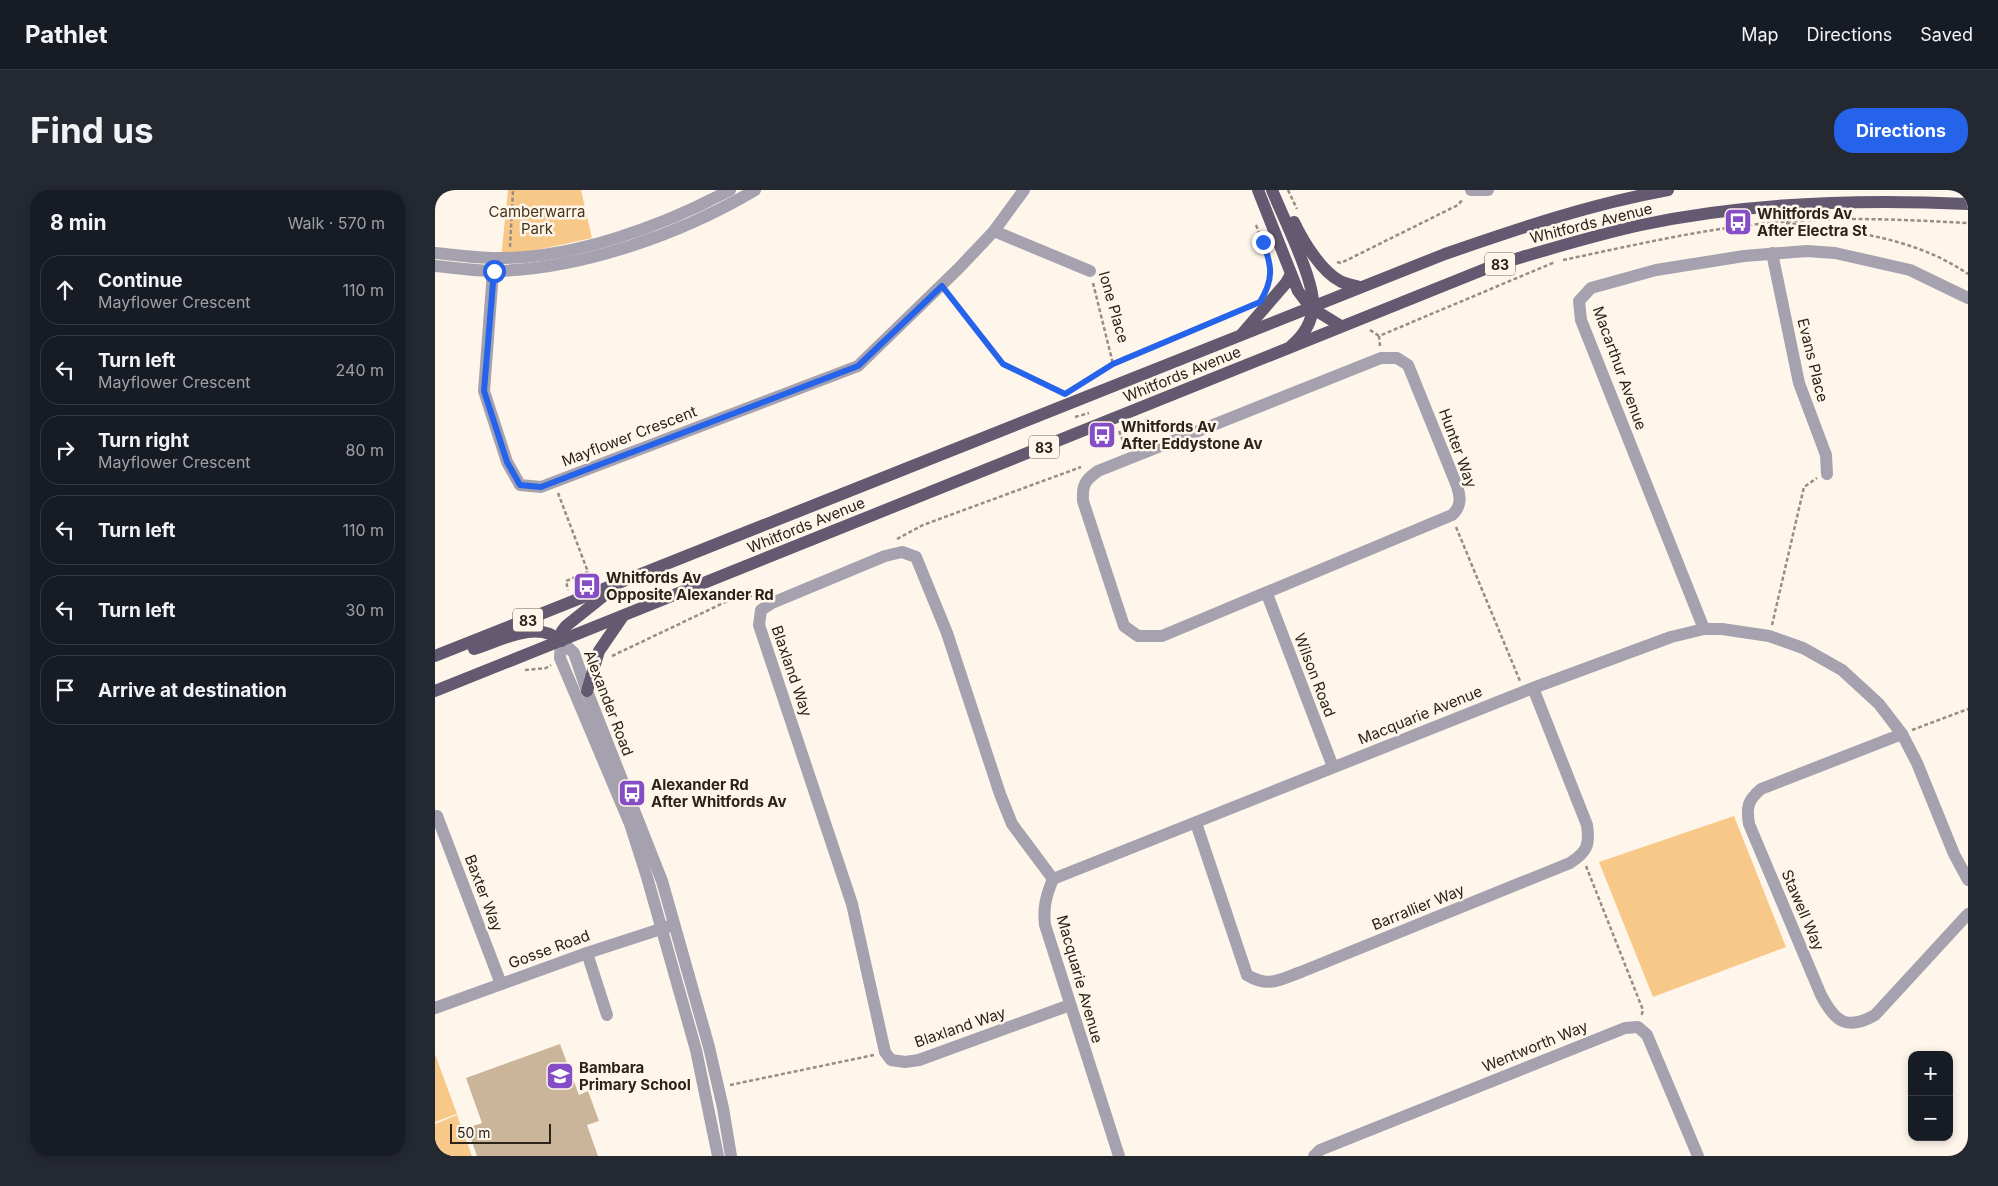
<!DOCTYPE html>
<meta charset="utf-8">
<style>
:root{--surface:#171b24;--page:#242831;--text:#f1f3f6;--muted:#9ea1a6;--line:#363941;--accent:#2563eb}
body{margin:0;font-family:Inter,sans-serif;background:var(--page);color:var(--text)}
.controls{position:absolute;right:15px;bottom:15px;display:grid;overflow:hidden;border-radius:10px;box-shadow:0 2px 8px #0003}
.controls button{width:45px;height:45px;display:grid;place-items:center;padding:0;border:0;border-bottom:1px solid var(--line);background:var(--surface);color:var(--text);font:25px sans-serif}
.scale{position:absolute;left:15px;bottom:12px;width:101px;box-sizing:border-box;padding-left:5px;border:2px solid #2b2319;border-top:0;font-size:14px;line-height:18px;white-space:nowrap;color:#2b2319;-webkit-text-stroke:4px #fff6eb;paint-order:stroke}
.stop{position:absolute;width:15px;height:15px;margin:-11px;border:4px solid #2563eb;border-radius:50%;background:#fff}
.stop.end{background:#2563eb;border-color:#fff;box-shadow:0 1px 5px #0008}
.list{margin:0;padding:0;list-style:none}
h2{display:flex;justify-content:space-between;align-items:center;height:65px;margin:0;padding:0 20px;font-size:21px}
h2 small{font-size:16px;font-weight:400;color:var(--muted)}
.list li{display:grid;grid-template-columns:32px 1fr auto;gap:15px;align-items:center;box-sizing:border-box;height:70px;margin:0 10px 10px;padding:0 10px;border:1px solid var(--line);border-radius:20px}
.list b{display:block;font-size:19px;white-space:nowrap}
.list p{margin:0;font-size:16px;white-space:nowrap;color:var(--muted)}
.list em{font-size:16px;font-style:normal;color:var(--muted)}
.icon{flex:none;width:28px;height:28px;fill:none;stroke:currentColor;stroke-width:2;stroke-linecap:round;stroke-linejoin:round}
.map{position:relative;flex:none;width:1533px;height:966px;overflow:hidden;border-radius:20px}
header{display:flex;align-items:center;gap:30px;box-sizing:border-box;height:70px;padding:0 25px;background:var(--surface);border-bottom:1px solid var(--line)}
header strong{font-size:24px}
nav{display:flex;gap:28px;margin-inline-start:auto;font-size:18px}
.intro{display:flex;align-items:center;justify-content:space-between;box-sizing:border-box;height:120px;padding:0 30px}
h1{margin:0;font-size:35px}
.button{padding:12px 22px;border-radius:20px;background:var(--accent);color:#fff;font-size:18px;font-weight:700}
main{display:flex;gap:30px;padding:0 30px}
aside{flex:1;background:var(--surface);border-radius:20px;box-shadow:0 2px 8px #0003}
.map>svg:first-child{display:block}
</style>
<header>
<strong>Pathlet</strong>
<nav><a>Map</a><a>Directions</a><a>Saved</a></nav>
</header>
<div class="intro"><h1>Find us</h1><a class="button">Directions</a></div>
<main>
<aside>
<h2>8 min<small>Walk · 570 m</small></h2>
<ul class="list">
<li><svg class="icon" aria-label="ahead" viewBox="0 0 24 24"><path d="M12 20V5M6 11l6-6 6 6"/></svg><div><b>Continue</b><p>Mayflower Crescent</p></div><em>110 m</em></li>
<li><svg class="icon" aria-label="left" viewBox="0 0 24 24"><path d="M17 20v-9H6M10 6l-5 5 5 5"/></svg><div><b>Turn left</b><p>Mayflower Crescent</p></div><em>240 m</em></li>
<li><svg class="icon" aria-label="right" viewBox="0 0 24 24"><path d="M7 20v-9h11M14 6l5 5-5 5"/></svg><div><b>Turn right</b><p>Mayflower Crescent</p></div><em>80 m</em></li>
<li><svg class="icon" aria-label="left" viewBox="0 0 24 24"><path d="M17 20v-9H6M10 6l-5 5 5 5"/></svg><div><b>Turn left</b></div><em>110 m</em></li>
<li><svg class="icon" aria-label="left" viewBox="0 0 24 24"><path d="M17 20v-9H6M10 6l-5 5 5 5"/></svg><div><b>Turn left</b></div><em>30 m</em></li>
<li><svg class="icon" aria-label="arrive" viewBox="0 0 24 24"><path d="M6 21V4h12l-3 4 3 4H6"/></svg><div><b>Arrive at destination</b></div></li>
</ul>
</aside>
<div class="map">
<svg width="1533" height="966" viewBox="0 0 1533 966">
<rect width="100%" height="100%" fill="#fff6eb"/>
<g fill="#f8c889">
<path d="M 73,0 L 146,0 L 157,48 L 66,68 Z"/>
<path d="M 1299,626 L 1351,757 L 1218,807 L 1164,672 Z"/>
<path d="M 0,864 L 22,924 L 0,932 Z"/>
<path d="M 22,925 L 37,966 L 4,966 L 0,954 L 0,934 Z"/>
</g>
<path fill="#cbb59a" d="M 125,854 L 144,905 L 153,901 L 164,931 L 152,935 L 163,966 L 42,966 L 32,938 L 47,933 L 31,888 Z"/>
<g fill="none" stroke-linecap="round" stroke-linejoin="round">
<g stroke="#968e83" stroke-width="2.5" stroke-dasharray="4 2.5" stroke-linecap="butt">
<path d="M 853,0 L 862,19"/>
<path d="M 1351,33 C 1414,41 1479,47 1533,84"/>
<path d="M 821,35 L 834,69 L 835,92"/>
<path d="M 75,57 L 78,0"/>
<path d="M 1128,70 C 1205,54 1283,35 1361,31 C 1419,27 1476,30 1533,33"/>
<path d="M 902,72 L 906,73 L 1023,15 L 1028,9"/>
<path d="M 658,93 L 678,174"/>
<path d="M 514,105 L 568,174 L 628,203"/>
<path d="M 935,140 L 944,146"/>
<path d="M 945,156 L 944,146 L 1120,72"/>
<path d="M 644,195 L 678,174 L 813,117"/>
<path d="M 640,227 L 654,223"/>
<path d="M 684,241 L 690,256"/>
<path d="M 123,303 L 153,382 L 131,391 L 133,400"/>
<path d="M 1021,337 L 1085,491"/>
<path d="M 462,349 L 488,335 L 646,277"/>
<path d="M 1337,435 L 1369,297 L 1382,288"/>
<path d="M 177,466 L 303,406 L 317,406 L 329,401"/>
<path d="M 90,480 L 111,478 L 116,475"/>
<path d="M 1477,540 L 1533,519"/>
<path d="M 1151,676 L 1208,820 L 1206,827"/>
<path d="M 295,895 L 439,865"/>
</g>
<g stroke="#a6a1ae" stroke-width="12">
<path d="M 1036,0 L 1053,0"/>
<path d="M 559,41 L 655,81"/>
<path d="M 0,63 C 20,65 41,68 61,68 C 138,69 228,36 295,0"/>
<path d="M 1337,63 L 1364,193 L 1391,265 L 1392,284"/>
<path d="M 59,68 L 49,201 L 72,272 L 85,295 L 106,297 L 423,176 L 524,78 L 559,41 L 589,0"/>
<path d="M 0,76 C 20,78 41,81 61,81 C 147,79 246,44 320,0"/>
<path d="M 946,168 L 962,168 L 973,175 L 1022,296 C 1026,308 1026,317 1017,325 L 727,446 L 703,446 L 689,436 L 648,311 C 647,295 650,290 663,281 Z"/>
<path d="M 832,404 L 898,577"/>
<path d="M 1269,439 L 1146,130 L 1144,111 L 1156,98 L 1221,80 L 1309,66 L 1372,61 L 1400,63 L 1475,80 L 1533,108"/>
<path d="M 126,451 L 139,463 L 152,501 L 227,691 L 274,857 L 288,918 L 296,966"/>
<path d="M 126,451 L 125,468 L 195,634 L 212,687 L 261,860 L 283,966"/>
<path d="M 1467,544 L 1326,599 C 1313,610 1311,617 1314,634 L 1386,805 C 1400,832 1412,841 1440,825 L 1533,724"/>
<path d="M 0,627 L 2,626 L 66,794"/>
<path d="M 761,633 L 812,785 C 834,798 844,790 866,782 L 1135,673 C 1152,662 1155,655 1152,635 L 1098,498"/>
<path d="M 618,689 L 577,634 L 565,604 L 512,443 L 481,367 L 467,362 L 450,366 L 337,413 L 326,420 L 324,435 L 417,714 L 450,862 L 456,870 L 470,872 L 484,870 L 635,815"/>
<path d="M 152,763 L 172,825"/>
<path d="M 0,818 L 152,763 L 235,736"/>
<path d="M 684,966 L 610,735 C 608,717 611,706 618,689 L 1098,498 L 1236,447 L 1269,439 L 1287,439 L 1334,446 L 1368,458 L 1407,480 L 1444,514 L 1467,544 L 1482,573 L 1519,664 L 1533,690"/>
<path d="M 879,966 L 885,960 L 1190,838 L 1203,837 L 1212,845 L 1263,966"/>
</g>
<g stroke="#635a71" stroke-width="12">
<path d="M 823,0 L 863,101 L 875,117 L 906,136"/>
<path d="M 837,0 C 848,27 880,91 878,116 C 877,132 868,146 856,156"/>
<path d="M 859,32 C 868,51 886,81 905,91 C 910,94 918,95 924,97"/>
<path d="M 807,144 L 851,93 L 856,84"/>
<path d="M 126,451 L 127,441 L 131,436 L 171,404"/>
<path d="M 39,459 C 65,451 103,429 126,451"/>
<path d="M 0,466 L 1010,64 C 1085,38 1156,14 1233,0"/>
<path d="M 0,501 L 1060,75 C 1108,61 1156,46 1206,35 C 1313,12 1424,9 1533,14"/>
<path d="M 152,501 L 164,461 L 188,426"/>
</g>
</g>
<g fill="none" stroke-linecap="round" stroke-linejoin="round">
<path stroke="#2563eb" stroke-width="6" d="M 59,81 L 49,201 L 72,272 L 85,295 L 106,297 L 423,176 L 507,96 L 568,174 L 630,204 L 678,174 L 825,112 C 839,89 837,76 828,52"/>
</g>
<defs>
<g id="bus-square" transform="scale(1.4375)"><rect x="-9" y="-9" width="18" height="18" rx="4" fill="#864ec6" stroke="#fff6eb"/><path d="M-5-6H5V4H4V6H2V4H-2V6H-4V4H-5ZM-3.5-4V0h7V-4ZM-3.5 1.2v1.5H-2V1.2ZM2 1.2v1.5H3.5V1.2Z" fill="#fff"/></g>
<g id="school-square" transform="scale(1.4375)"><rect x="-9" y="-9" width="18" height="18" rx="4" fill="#864ec6" stroke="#fff6eb"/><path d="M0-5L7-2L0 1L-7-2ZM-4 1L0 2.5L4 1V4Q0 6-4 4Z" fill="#fff"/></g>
</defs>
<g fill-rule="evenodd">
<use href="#bus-square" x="1303" y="32"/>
<use href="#bus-square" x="667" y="245"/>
<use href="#bus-square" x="152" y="396"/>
<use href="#bus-square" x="197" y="603"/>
<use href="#school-square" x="125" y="886"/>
</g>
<g text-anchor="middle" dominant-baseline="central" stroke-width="5" stroke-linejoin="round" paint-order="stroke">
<g fill="#fff6eb" stroke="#6b6258" stroke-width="1">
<rect x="1050" y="62.5" width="30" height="23" rx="4"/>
<rect x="594" y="245.5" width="30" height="23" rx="4"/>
<rect x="78" y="418.5" width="30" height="23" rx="4"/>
</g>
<g font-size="14" font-weight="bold" fill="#2b2319">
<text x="1065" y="74">83</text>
<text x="609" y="257">83</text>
<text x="93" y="430">83</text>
</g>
<g font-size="15" fill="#483417" stroke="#fff6eb">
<text x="102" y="21">Camberwarra<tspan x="102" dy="17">Park</tspan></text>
</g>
<g font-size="15" font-weight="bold" fill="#2b2319" stroke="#fff6eb" text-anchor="start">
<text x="1322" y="23">Whitfords Av<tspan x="1322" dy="17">After Electra St</tspan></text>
<text x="686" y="236">Whitfords Av<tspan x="686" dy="17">After Eddystone Av</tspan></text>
<text x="171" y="387">Whitfords Av<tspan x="171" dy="17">Opposite Alexander Rd</tspan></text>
<text x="216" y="594">Alexander Rd<tspan x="216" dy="17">After Whitfords Av</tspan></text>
<text x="144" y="877">Bambara<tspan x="144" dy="17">Primary School</tspan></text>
</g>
<g font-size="15" fill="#2b2319" stroke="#fff6eb">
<text transform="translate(1156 33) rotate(-14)">Whitfords Avenue</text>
<text transform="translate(679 117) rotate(74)">Ione Place</text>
<text transform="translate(1378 170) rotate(76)">Evans Place</text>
<text transform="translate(1185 178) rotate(70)">Macarthur Avenue</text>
<text transform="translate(747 184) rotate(-22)">Whitfords Avenue</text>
<text transform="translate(194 246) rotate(-21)">Mayflower Crescent</text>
<text transform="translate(1023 258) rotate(70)">Hunter Way</text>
<text transform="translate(371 335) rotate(-22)">Whitfords Avenue</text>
<text transform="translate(357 481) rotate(71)">Blaxland Way</text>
<text transform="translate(880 485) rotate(69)">Wilson Road</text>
<text transform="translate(174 513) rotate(69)">Alexander Road</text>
<text transform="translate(985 525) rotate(-22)">Macquarie Avenue</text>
<text transform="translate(49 703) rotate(69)">Baxter Way</text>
<text transform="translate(983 717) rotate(-22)">Barrallier Way</text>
<text transform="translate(1368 720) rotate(67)">Stawell Way</text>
<text transform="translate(114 759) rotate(-20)">Gosse Road</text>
<text transform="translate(645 789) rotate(74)">Macquarie Avenue</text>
<text transform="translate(525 837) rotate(-19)">Blaxland Way</text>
<text transform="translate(1100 856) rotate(-22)">Wentworth Way</text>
</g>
</g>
</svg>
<div class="controls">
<button>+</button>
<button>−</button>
</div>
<div class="scale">50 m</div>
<div class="stop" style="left:59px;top:81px"></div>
<div class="stop end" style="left:828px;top:52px"></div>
</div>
</main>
